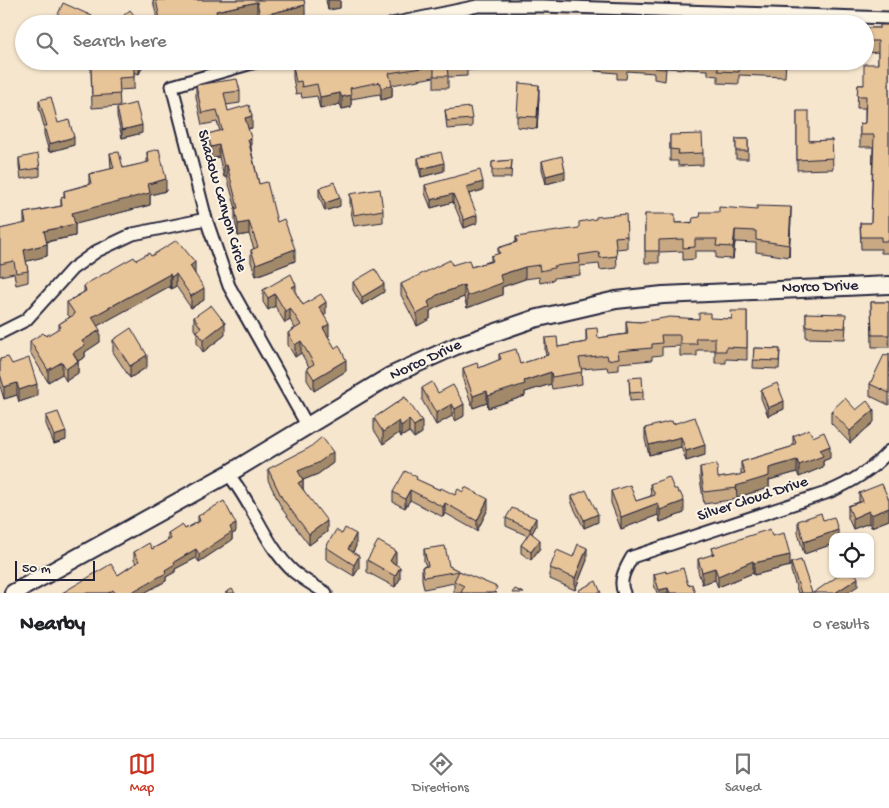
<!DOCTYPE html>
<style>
:root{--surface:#fff;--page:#f6f6f6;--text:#202124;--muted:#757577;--line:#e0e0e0;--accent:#c8321e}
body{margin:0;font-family:"Gochi Hand",sans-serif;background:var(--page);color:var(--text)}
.controls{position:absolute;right:15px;bottom:15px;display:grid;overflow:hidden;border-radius:10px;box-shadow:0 1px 4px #0004}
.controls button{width:45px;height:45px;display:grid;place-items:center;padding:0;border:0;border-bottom:1px solid var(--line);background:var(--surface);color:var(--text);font:25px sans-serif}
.scale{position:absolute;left:15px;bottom:12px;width:80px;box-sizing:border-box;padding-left:5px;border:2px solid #22223b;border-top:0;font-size:14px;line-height:18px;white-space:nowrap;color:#22223b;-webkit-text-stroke:4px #fcf5e5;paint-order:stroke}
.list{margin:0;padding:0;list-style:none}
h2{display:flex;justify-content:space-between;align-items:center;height:65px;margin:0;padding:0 20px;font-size:21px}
h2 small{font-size:16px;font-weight:400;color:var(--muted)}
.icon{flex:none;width:28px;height:28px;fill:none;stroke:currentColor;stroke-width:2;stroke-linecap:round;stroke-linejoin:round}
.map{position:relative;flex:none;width:889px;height:593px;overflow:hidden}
.search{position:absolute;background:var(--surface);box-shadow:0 1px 4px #0004;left:15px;right:15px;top:15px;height:55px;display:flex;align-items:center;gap:12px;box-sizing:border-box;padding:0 18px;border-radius:28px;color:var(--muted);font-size:19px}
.sheet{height:145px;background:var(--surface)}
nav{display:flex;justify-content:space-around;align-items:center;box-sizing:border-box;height:70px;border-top:1px solid var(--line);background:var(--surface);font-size:14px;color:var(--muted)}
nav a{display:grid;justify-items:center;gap:2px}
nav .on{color:var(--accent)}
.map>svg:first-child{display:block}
</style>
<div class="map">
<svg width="889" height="593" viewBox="0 0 889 593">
<rect width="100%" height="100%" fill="#f6e6ce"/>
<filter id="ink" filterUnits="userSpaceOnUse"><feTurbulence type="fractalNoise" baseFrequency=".02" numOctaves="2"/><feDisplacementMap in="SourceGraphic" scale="10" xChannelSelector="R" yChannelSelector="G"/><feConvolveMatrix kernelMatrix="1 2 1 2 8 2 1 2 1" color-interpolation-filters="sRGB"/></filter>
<g filter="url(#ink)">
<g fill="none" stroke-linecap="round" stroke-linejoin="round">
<g stroke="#22223b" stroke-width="15">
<g id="street">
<path d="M 392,24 L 478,6 L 542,6 L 889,18"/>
<path d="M 259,61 L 172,86 L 206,219 L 229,286 L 307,425"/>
<path d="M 0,333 L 26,320 L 72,269 L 97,251 L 133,234 L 206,219"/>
<path d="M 228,474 C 253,503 265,546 294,572 C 304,580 316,587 326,593"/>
<path d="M 624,593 C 618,580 626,568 632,557 L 826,493 C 851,483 871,471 889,451"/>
</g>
</g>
<g stroke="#22223b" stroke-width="20">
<path id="secondary" d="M 13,593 L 228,474 L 390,376 L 456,346 L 534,319 L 616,300 L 663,295 L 889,285"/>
</g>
<use href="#street" stroke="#fcf5e5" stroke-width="11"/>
<use href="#secondary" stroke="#fcf5e5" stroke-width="16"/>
</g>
<g fill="#c8a984" stroke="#22223b">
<path d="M 153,0 L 304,0 L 305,17 L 277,24 L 259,24 L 257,14 L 218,22 L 219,24 L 158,24 Z"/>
<path d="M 326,0 L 340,0 L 340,8 L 328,10 Z"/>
<path d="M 889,25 L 889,253 L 881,253 L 881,249 L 861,249 L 860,223 L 871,223 L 873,147 L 860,147 L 860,124 L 865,123 L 865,108 L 857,108 L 858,85 L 864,85 L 878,64 L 878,52 L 867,53 L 867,28 L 880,28 Z"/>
<path d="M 111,61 L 145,61 L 139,74 L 134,72 L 134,89 L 119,90 L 120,106 L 92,108 L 91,67 L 120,66 Z"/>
<path d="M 311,61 L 325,61 L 327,68 L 352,63 L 351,61 L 502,61 L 502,68 L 467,70 L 467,76 L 448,77 L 448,88 L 434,88 L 434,77 L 392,85 L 392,97 L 381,100 L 380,94 L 351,99 L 351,107 L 342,109 L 340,104 L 320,109 L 317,96 L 302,98 L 301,93 L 296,94 L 293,78 L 293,66 L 311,63 Z"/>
<path d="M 518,61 L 786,61 L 785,77 L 739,75 L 739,84 L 718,83 L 718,76 L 708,75 L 708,70 L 666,68 L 665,81 L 654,79 L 654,73 L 627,71 L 626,79 L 617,79 L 617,73 L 595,71 L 595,68 L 518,62 Z"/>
<path d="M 196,85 L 240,91 L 240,103 L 226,105 L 228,111 L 252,128 L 248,129 L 251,149 L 259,184 L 295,261 L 256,276 L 251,262 L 251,250 L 254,249 L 249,234 L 238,236 L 235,221 L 235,209 L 236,209 L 227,177 L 224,177 L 219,157 L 211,159 L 208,145 L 208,134 L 220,131 L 217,122 L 202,125 L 196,97 Z"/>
<path d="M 539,97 L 537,129 L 517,127 L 517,116 Z"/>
<path d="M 39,100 L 74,145 L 49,152 L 44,134 L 44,126 L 39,108 Z"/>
<path d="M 117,108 L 142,133 L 122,138 L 117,116 Z"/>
<path d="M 445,110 L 472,119 L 472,127 L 447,129 Z"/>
<path d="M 797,111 L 809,141 L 832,140 L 833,169 L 797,170 Z"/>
<path d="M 670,135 L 703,153 L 703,165 L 678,166 L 678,161 L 670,161 Z"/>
<rect x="736" y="139" width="12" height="20"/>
<path d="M 147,152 L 166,191 L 150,195 L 150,205 L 75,224 L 75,236 L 47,242 L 47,256 L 26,261 L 28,271 L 28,282 L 16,285 L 14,273 L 0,276 L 0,229 L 24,224 L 24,213 L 61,206 L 61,198 L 64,198 L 64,191 L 89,184 L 89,174 L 111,169 L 110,153 L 123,168 L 147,163 Z"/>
<path d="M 19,158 L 40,168 L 40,176 L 21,179 L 19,166 Z"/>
<path d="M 418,158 L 444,171 L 421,177 L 418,166 Z"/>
<path d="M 512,160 L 511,178 L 492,178 L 492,162 Z"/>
<path d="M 542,161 L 565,179 L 546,184 L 542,169 Z"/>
<path d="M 425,185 L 483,190 L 469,194 L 477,223 L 464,228 L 453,202 L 431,208 L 425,193 Z"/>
<path d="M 319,188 L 340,206 L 325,211 L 319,196 Z"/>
<path d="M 350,194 L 383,210 L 383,222 L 354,226 L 350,206 Z"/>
<path d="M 645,214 L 675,223 L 791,218 L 789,257 L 756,252 L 756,243 L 735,242 L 733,259 L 716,258 L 716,251 L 695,251 L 695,259 L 683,260 L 683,251 L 659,252 L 659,263 L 645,263 Z"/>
<path d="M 627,236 L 627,248 L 616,249 L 617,268 L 600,270 L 599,264 L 580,266 L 580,275 L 554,278 L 554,280 L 540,283 L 539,277 L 525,279 L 502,287 L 502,295 L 467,308 L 464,297 L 437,307 L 430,311 L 430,319 L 417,326 L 401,295 L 401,284 L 452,265 L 471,267 L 491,261 L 491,256 L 498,254 L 498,248 L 516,242 L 516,237 Z"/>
<path d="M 151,256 L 195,274 L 204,300 L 191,308 L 176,286 L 171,289 L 170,286 L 97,326 L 100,342 L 85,352 L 85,357 L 78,361 L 78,373 L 66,381 L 62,374 L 48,382 L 30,352 L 30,341 L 46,336 L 59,329 L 59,324 L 70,317 L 67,314 L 67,302 L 84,292 L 84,285 L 136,260 Z"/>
<path d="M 353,282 L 384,292 L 362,305 L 353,290 Z"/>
<path d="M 263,290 L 296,294 L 303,305 L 326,314 L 324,316 L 329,336 L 328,336 L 346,371 L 314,391 L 307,380 L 307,368 L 309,367 L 301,353 L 295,357 L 288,345 L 288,333 L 295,328 L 290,320 L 285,323 L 275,306 L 268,310 L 263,302 Z"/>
<path d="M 871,302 L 889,302 L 889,347 L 872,347 Z"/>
<path d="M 747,311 L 747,360 L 726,359 L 726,363 L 715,363 L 715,350 L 697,350 L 697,356 L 680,356 L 680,346 L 662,347 L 662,355 L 652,356 L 652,360 L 619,363 L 619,370 L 608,371 L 607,367 L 581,369 L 582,384 L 552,389 L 551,384 L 525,392 L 525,396 L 488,408 L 487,403 L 473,408 L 463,380 L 463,368 L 479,368 L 499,360 L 499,354 L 520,364 L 546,356 L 545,350 L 545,338 L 558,347 L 586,342 L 586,329 L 598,338 L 626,334 L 626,321 L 640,322 L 699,319 L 731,319 Z"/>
<path d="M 806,313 L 846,325 L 845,339 L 806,338 Z"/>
<path d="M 194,317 L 225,335 L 203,352 L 197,343 L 197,334 L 194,329 Z"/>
<path d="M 113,340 L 147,367 L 130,378 L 113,352 Z"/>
<path d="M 754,348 L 780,349 L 779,369 L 753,368 Z"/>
<path d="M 889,353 L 889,405 L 870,396 L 870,384 Z"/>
<path d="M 0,359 L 12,364 L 37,396 L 19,402 L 17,395 L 4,399 L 0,386 Z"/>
<path d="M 629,378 L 643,392 L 643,400 L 630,401 Z"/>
<path d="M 422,388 L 438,393 L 464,416 L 455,421 L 452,416 L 436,425 L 422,400 Z"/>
<path d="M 761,390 L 784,409 L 768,416 L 761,398 Z"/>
<path d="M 405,397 L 422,433 L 414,438 L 409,432 L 401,437 L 399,433 L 383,444 L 374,430 L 374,418 Z"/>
<path d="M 856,410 L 874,422 L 850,443 L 831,423 L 831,411 Z"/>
<path d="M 46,416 L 66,440 L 54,444 L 46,424 Z"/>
<path d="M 673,424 L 705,455 L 686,461 L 681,447 L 649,455 L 645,439 L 645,428 Z"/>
<path d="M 793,436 L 813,437 L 830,458 L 823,461 L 823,467 L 799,477 L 797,472 L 769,480 L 769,488 L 737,497 L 737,499 L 704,504 L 700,479 L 700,467 L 718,478 L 741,475 L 741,462 L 791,447 L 793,445 Z"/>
<path d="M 333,463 L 318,474 L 303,480 L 303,489 L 327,532 L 309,545 L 282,509 L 268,480 L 268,469 Z"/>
<path d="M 417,480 L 440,490 L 455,495 L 488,509 L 477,531 L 445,513 L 443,517 L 410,500 L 405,508 L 393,502 L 393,492 Z"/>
<path d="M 650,484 L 674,489 L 684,513 L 660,522 L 658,515 L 621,529 L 611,503 L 611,491 L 636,501 L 651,496 Z"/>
<path d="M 859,493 L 889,500 L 889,520 L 871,527 L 869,523 L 853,529 L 848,518 L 848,506 L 859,502 Z"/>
<path d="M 572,496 L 598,522 L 584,528 L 572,504 Z"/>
<path d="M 198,516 L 236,532 L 232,534 L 232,540 L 199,562 L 196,558 L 175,569 L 175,572 L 166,577 L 166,581 L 144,593 L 62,593 L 118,575 L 136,563 L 134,560 L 134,552 L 152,549 L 168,540 L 168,533 L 185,529 L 198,522 Z"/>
<path d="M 506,518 L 536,526 L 532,533 L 540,548 L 531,560 L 521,553 L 521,545 L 528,536 L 506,526 Z"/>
<path d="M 823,520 L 838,537 L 833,537 L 833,544 L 804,554 L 798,533 L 798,521 Z"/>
<path d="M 342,534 L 356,546 L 353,552 L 359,568 L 354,576 L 326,559 L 326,547 Z"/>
<path d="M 772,536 L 790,566 L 754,575 L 753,573 L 718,587 L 715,580 L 702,584 L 698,571 L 698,559 L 712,555 L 712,548 Z"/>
<path d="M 424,549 L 449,566 L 459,571 L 497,593 L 454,593 L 454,583 L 424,589 L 422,579 L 422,567 L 426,566 L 424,561 Z"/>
<path d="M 573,557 L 587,560 L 575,590 L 550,579 L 550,568 Z"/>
<path d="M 367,560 L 396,563 L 395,564 L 400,579 L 395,587 L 367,572 Z"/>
<path d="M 791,563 L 812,593 L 798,593 L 791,571 Z"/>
<path d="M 666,573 L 688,585 L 695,593 L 657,593 L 654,585 L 654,574 Z"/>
</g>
<g fill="#a2896b" stroke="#22223b">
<path d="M 328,0 L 340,0 L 340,8 L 328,10 Z"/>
<path d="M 257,2 L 257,14 L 216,23 L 216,11 Z"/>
<path d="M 305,5 L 305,17 L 277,24 L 260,24 L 260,16 Z"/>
<path d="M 92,16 L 92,24 L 88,24 Z"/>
<path d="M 139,61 L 145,61 L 139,74 Z"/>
<path d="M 392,85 L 392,97 L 381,100 L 381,88 Z"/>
<path d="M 539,85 L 539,97 L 537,129 L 537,117 Z"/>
<path d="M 340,93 L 340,104 L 320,109 L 320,97 Z"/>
<path d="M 351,95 L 351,107 L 342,109 L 342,97 Z"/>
<path d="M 252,116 L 252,128 L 245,129 L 245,118 Z"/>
<path d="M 142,125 L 142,133 L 122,138 L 122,130 Z"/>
<path d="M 74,137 L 74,145 L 49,152 L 49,144 Z"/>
<path d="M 251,138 L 251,150 L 248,139 Z"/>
<path d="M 219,145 L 219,157 L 211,159 L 211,147 Z"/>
<path d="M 444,163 L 444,171 L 421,177 L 421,169 Z"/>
<path d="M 227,165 L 227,177 L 224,177 L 224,166 Z"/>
<path d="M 565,171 L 565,179 L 546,184 L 546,176 Z"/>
<path d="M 166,179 L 166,191 L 150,195 L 150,205 L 72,225 L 72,213 L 148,184 Z"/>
<path d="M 483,182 L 483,190 L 466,195 L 466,187 Z"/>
<path d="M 453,194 L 453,202 L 431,208 L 431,200 Z"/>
<path d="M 340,198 L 340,206 L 325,211 L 325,203 Z"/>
<path d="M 791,207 L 791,218 L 789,257 L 789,245 Z"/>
<path d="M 477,215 L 477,223 L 464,228 L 464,220 Z"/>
<path d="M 249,222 L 249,234 L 238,236 L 238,224 Z"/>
<path d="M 75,224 L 75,236 L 44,242 L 44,231 Z"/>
<path d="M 735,230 L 735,242 L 733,259 L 733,247 Z"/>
<path d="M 47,244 L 47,256 L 24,262 L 24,250 Z"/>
<path d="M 295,249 L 295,261 L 256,276 L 256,264 Z"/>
<path d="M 195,262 L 195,274 L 190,266 Z"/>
<path d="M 525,267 L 525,279 L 502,287 L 502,295 L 467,308 L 467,296 L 500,275 Z"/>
<path d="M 170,274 L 170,286 L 92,329 L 92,317 Z"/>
<path d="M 176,274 L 176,286 L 171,289 L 171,277 Z"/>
<path d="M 384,284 L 384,292 L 362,305 L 362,297 Z"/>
<path d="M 296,285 L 296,297 L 292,287 Z"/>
<path d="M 464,285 L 464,297 L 437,307 L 430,311 L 430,319 L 417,326 L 417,314 L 428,302 L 437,295 Z"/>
<path d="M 204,288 L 204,300 L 191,308 L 191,296 Z"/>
<path d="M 275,294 L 275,306 L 268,310 L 268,298 Z"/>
<path d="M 326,302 L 326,314 L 319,319 L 319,307 Z"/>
<path d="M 290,308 L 290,320 L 285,323 L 285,311 Z"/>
<path d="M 225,323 L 225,335 L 203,352 L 203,340 Z"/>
<path d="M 329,324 L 329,336 L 323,340 L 323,328 Z"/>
<path d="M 100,330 L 100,342 L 85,352 L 85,357 L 73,364 L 73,353 L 82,341 Z"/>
<path d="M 301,341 L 301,353 L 295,357 L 295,345 Z"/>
<path d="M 147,355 L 147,367 L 130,378 L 130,366 Z"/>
<path d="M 346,360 L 346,371 L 314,391 L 314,379 Z"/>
<path d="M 78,361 L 78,373 L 66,381 L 66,369 Z"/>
<path d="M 62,362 L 62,374 L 48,382 L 48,370 Z"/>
<path d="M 551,372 L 551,384 L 525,392 L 525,396 L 488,408 L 488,396 L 524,381 Z"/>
<path d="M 17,383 L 17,395 L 4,399 L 4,387 Z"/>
<path d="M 37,384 L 37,396 L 19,402 L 19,390 Z"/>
<path d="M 487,391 L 487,403 L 473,408 L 473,396 Z"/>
<path d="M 784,401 L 784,409 L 768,416 L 768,408 Z"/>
<path d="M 452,404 L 452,416 L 436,425 L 436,413 Z"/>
<path d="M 464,404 L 464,416 L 455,421 L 455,409 Z"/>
<path d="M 874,410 L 874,422 L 850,443 L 850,431 Z"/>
<path d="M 409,420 L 409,432 L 401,437 L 401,426 Z"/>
<path d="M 399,421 L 399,433 L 383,444 L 383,432 Z"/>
<path d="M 422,421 L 422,433 L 414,438 L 414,426 Z"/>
<path d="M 66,432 L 66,440 L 54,444 L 54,436 Z"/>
<path d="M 681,437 L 681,447 L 649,455 L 649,445 Z"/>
<path d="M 705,445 L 705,455 L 686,461 L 686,451 Z"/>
<path d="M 830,446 L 830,458 L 823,461 L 823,467 L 799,477 L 799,465 L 820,450 Z"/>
<path d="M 333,452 L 333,463 L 318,474 L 298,482 L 298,471 Z"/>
<path d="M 797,460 L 797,472 L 769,480 L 769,488 L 737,497 L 736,486 L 769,468 Z"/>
<path d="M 303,480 L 303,492 L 298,483 Z"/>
<path d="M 410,490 L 410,500 L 405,508 L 405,499 Z"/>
<path d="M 488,499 L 488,509 L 477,531 L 477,521 Z"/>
<path d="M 684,501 L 684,513 L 660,522 L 660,510 Z"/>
<path d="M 445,503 L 445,513 L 443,517 L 443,507 Z"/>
<path d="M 658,503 L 658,515 L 621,529 L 621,517 Z"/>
<path d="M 889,508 L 889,520 L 871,527 L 871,515 Z"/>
<path d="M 869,511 L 869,523 L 853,529 L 853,518 Z"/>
<path d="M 598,514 L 598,522 L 584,528 L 584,520 Z"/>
<path d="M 536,518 L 536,526 L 530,537 L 530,529 Z"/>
<path d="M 327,521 L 327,532 L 309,545 L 309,534 Z"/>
<path d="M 236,524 L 236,532 L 232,534 L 232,540 L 199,562 L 199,554 L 230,527 Z"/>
<path d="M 838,530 L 838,537 L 833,537 L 833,544 L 804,554 L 804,542 Z"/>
<path d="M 356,534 L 356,546 L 348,561 L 348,549 Z"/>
<path d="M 540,540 L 540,548 L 531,560 L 531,552 Z"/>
<path d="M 587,548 L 587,560 L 575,590 L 575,578 Z"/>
<path d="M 196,549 L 196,558 L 175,569 L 175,572 L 166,577 L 166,581 L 144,593 L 130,593 L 165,570 L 174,562 Z"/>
<path d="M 396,551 L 396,563 L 390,573 L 390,561 Z"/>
<path d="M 790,555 L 790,566 L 754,575 L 754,563 Z"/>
<path d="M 359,556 L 359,568 L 354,576 L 354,565 Z"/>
<path d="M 753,561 L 753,573 L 718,587 L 718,576 Z"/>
<path d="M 400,567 L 400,579 L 395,587 L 395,576 Z"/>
<path d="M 715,568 L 715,580 L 702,584 L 702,572 Z"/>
<path d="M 858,578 L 858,586 L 847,593 L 835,593 Z"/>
<path d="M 668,588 L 668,593 L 659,593 L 659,590 Z"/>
</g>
<g fill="#e8c499" stroke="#22223b">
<path d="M 156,0 L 304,0 L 305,5 L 260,16 L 257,2 L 216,11 L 219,24 L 201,24 L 201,23 L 198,24 L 161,24 Z"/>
<path d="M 63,3 L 92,16 L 88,24 L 61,24 L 55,21 Z"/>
<path d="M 130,10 L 141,24 L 120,24 L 124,15 Z"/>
<path d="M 521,17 L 533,19 L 532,24 L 521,24 Z"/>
<path d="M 488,18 L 500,19 L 501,24 L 488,24 Z"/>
<path d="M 559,18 L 577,19 L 577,24 L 559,24 Z"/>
<path d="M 599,19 L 612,20 L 611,24 L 599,24 Z"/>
<path d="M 683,22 L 722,24 L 683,24 Z"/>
<path d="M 880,25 L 889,25 L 889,241 L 881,241 L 881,237 L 861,237 L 860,223 L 871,223 L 874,135 L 860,135 L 860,124 L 865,123 L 866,96 L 857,96 L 858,85 L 864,85 L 864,64 L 878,64 L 878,41 L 867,41 L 867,28 L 880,28 Z"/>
<path d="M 312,61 L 325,61 L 327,68 L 354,62 L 354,61 L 467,61 L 467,64 L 447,66 L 448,76 L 434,76 L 434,66 L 389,73 L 392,85 L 381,88 L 380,82 L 350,88 L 351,95 L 342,97 L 340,93 L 320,97 L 317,84 L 302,87 L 301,81 L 296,82 L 293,66 L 312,63 Z"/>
<path d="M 616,61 L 627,61 L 626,67 L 617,67 L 617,61 Z"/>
<path d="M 655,61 L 666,61 L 665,69 L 654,68 Z"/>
<path d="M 708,61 L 785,61 L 785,66 L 739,63 L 739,72 L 718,71 L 718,64 L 708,63 Z"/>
<path d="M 134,65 L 134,77 L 119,78 L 120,94 L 92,96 L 91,67 Z"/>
<path d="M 237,79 L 240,91 L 224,93 L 228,111 L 249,105 L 252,116 L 245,118 L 251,138 L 248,139 L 259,184 L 267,182 L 277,222 L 284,219 L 295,249 L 256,264 L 251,250 L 258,247 L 249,222 L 238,224 L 235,209 L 238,208 L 227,165 L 224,166 L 219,145 L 211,147 L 208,134 L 222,130 L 217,110 L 202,113 L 196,85 Z"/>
<path d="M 519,83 L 539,85 L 537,117 L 517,116 Z"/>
<path d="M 51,97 L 58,123 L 69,120 L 74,137 L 49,144 L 44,126 L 47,126 L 39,100 Z"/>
<path d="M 136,103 L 142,125 L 122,130 L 117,108 Z"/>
<path d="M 470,107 L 472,119 L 447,121 L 445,110 Z"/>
<path d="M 797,111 L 809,111 L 809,141 L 832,140 L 833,158 L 797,160 Z"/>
<path d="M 702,134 L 703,153 L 678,154 L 679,150 L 670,149 L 670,135 Z"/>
<rect x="736" y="139" width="12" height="12"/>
<path d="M 159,149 L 166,179 L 148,184 L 150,193 L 72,213 L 75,224 L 44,231 L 47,244 L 24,250 L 28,271 L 16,273 L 14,261 L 0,264 L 0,229 L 26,223 L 24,213 L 62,206 L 61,198 L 65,197 L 64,191 L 91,184 L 89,174 L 114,168 L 110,153 L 119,152 L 123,168 L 149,162 L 147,152 Z"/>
<path d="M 441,152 L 444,163 L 421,169 L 418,158 Z"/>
<path d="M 38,154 L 40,168 L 21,171 L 19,158 Z"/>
<path d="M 562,156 L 565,171 L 546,176 L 542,161 Z"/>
<path d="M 512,160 L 511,170 L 492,170 L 492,162 Z"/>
<path d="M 480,170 L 483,182 L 466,187 L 477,215 L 464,220 L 453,194 L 431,200 L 425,185 Z"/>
<path d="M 334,182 L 340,198 L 325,203 L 319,188 Z"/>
<path d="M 380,189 L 383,210 L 354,215 L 350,194 Z"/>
<path d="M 757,206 L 791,207 L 789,245 L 756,240 L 756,231 L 735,230 L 733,247 L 716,246 L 717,239 L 695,239 L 695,247 L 683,248 L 683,239 L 659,240 L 659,251 L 645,251 L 645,214 L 675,214 L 675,223 L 692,223 L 693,218 L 700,217 L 701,212 L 719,212 L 719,207 L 757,210 Z"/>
<path d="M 626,214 L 627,236 L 615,237 L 617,256 L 600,258 L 599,252 L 579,255 L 580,263 L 554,266 L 554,268 L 540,271 L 539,265 L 525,267 L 500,275 L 502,283 L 467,296 L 464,285 L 437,295 L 428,302 L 430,307 L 417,314 L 401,284 L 450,260 L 452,265 L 469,260 L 471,267 L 493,261 L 491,256 L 500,253 L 498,248 L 517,242 L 516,237 L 579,228 L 579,222 L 596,219 L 596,217 Z"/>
<path d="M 177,240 L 195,262 L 190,266 L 204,288 L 191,296 L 176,274 L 171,277 L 170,274 L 92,317 L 100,330 L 82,341 L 85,345 L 73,353 L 78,361 L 66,369 L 62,362 L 48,370 L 30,341 L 43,333 L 46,336 L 61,327 L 59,324 L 75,314 L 67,302 L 86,291 L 84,285 L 134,257 L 136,260 L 149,253 L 151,256 Z"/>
<path d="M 375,269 L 384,284 L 362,297 L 353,282 Z"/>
<path d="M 291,274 L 296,285 L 292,287 L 303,305 L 321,294 L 326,302 L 319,307 L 329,324 L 323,328 L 335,348 L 339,345 L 346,360 L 314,379 L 307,368 L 314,364 L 301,341 L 295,345 L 288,333 L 301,325 L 290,308 L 285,311 L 275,294 L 268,298 L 263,290 Z"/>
<path d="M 871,302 L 889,302 L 889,335 L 872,335 Z"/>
<path d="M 211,305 L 225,323 L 203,340 L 197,331 L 201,328 L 194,317 Z"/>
<path d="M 731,311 L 747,311 L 747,348 L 726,347 L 726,351 L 715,351 L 715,338 L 696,338 L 697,344 L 680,344 L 680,335 L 661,335 L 662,343 L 652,344 L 652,348 L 618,351 L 619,358 L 608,360 L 607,355 L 579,358 L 582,372 L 552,377 L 551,372 L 524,381 L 525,384 L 488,396 L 487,391 L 473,396 L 463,368 L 477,363 L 479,368 L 501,359 L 499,354 L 516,349 L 520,364 L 548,355 L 545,338 L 557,337 L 558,347 L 587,342 L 586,329 L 597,328 L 598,338 L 628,334 L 626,321 L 640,322 L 670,317 L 699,319 L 699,313 L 710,313 L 710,318 L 732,319 Z"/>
<path d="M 806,313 L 846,314 L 845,328 L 806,326 Z"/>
<path d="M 131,328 L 147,355 L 130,366 L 113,340 Z"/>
<path d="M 754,348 L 780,349 L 779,361 L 753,360 Z"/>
<path d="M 889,353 L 889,393 L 870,384 L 884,355 L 887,356 Z"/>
<path d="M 8,357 L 12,364 L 29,358 L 37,384 L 19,390 L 17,383 L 4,387 L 0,374 L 0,359 Z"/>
<path d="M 642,377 L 643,392 L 630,393 L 629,378 Z"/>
<path d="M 432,382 L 438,393 L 453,385 L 464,404 L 455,409 L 452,404 L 436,413 L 422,388 Z"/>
<path d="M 777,383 L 784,401 L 768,408 L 761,390 Z"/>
<path d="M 405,397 L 422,421 L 414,426 L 409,420 L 401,426 L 399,421 L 383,432 L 374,418 Z"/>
<path d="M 845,398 L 856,410 L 867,401 L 874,410 L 850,431 L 831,411 Z"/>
<path d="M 58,412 L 66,432 L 54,436 L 46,416 Z"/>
<path d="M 695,417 L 705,445 L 686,451 L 681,437 L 649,445 L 645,428 L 672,421 L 673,424 Z"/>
<path d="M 809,429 L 813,437 L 824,432 L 830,446 L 820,450 L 823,456 L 799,465 L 797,460 L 769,468 L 769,476 L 736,486 L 737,488 L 704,492 L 700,467 L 717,464 L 718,478 L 745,474 L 741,462 L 791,447 L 796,443 L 793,436 Z"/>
<path d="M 322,437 L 333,452 L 318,463 L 298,471 L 303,480 L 298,483 L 327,521 L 309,534 L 282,498 L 268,469 L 309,448 Z"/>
<path d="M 405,471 L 417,477 L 416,479 L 440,490 L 441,488 L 455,495 L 458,489 L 463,492 L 465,487 L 488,499 L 477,521 L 445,503 L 443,507 L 410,490 L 405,499 L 393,492 Z"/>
<path d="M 669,477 L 674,489 L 677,489 L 678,493 L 680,492 L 684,501 L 660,510 L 658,503 L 621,517 L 611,491 L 630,485 L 636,501 L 655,495 L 650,484 Z"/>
<path d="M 882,484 L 889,500 L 889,508 L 871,515 L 869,511 L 853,518 L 848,506 L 863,501 L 859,493 Z"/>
<path d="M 586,490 L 598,514 L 584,520 L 572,496 Z"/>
<path d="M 224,501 L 236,524 L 230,527 L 232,532 L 199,554 L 196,549 L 174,562 L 175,564 L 165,570 L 166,573 L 130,593 L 115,593 L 113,590 L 108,593 L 62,593 L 111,564 L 118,575 L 139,561 L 134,552 L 149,543 L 152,549 L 171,539 L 168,533 L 182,524 L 185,529 L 200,521 L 198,516 Z"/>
<path d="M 512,508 L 536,518 L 530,529 L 506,518 Z"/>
<path d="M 821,513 L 823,520 L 834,517 L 838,530 L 804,542 L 798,521 Z"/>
<path d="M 345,528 L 356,534 L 348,549 L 359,556 L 354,565 L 326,547 L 336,530 L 342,534 Z"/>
<path d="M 770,529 L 772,536 L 784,533 L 790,555 L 754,563 L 753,561 L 718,576 L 715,568 L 702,572 L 698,559 L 714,554 L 712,548 Z"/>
<path d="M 530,532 L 540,540 L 531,552 L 521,545 Z"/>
<path d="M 378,541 L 396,551 L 390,561 L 400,567 L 395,576 L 367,560 Z"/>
<path d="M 578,544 L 587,548 L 575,578 L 550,568 L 557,550 L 573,557 Z"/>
<path d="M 445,546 L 449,566 L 459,571 L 424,577 L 422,567 L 428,566 L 424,549 Z"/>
<path d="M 801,560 L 812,593 L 801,593 L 791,563 Z"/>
<path d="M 683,568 L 688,585 L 692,584 L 695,593 L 670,593 L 668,588 L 659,590 L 654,574 L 666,571 L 666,573 Z"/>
<path d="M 459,571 L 497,587 L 494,593 L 461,593 L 464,586 L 454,581 Z"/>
<path d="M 841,574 L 856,574 L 858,578 L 835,593 L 813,593 Z"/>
<path d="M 596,581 L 601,593 L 580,593 L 579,590 Z"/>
<path d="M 232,589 L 235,593 L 225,593 Z"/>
<path d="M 515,589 L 524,593 L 512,593 Z"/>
</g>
</g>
<g text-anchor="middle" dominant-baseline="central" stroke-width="4" stroke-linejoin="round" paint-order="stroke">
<g font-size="16" fill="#22223b" stroke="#fcf5e5">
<text transform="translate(221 201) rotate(74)">Shadow Canyon Circle</text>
<text transform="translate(820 288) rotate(-2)">Norco Drive</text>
<text transform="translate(426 361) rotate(-25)">Norco Drive</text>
<text transform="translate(753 500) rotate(-18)">Silver Cloud Drive</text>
</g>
</g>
</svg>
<div class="controls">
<button><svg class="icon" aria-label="locate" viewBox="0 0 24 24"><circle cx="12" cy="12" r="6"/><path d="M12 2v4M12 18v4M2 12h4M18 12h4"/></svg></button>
</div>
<div class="scale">50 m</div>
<div class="search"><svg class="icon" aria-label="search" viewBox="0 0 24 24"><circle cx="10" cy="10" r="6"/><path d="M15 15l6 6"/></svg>Search here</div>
</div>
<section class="sheet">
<h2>Nearby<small>0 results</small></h2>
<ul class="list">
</ul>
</section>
<nav>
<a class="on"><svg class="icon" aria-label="map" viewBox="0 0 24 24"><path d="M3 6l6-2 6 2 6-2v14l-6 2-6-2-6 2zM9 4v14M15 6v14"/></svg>Map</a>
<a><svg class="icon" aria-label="directions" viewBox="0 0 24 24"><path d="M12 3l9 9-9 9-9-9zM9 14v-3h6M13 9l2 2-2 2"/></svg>Directions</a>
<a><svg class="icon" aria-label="saved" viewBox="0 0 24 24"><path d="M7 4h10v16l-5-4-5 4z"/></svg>Saved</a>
</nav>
